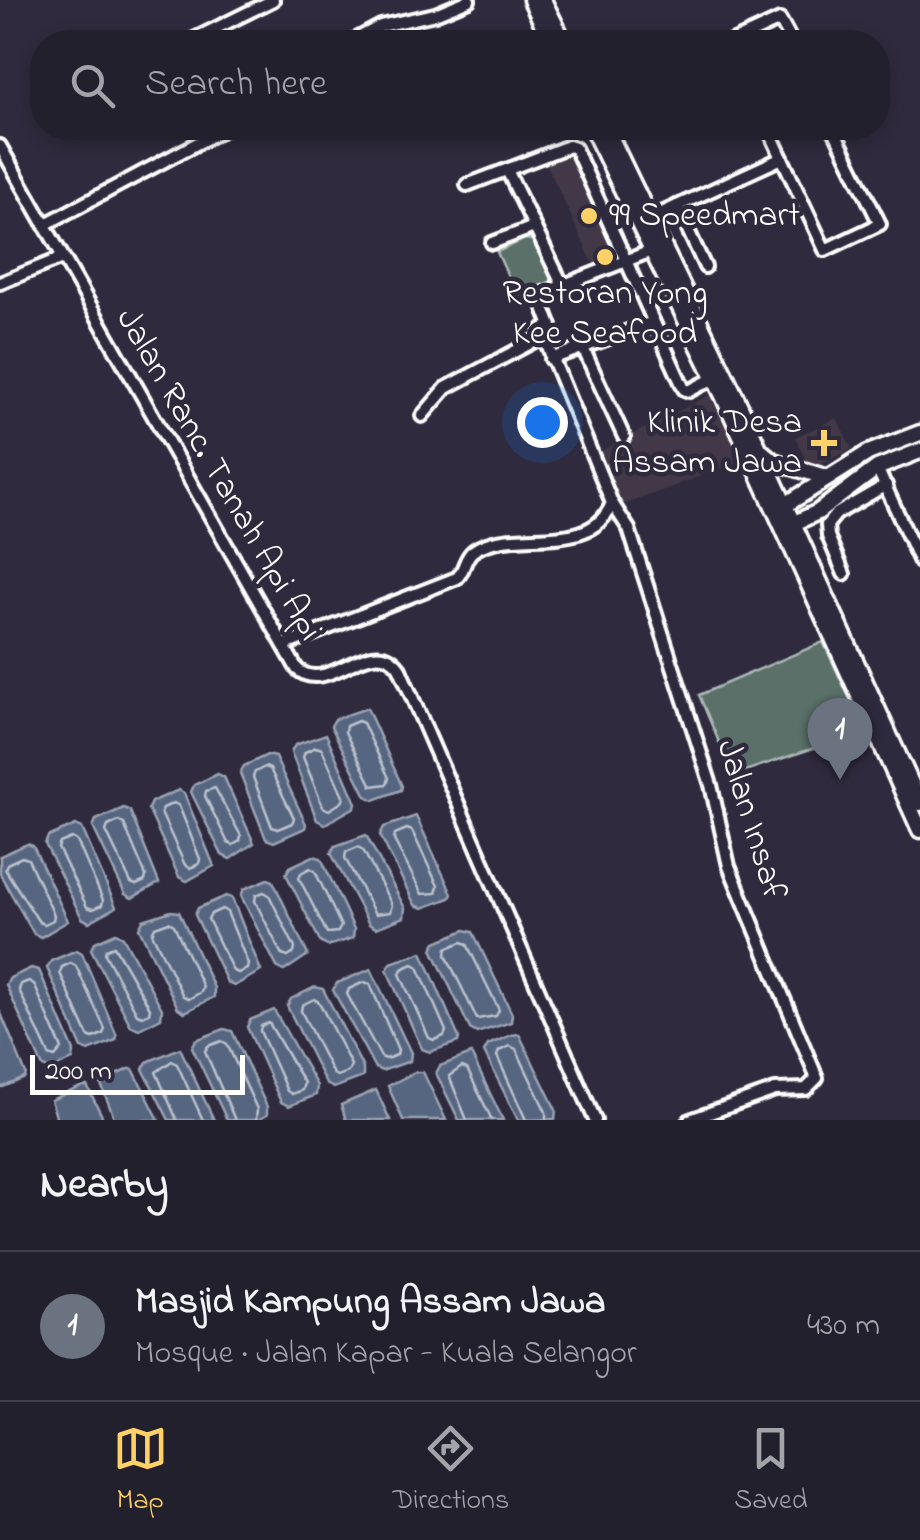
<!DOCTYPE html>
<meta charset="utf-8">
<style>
:root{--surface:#23202e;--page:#2f2d3a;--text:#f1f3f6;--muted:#a3a3aa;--line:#403e4a;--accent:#ffd166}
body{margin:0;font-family:"Indie Flower",sans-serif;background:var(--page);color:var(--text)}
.scale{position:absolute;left:30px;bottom:25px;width:215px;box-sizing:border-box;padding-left:10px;border:5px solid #fff;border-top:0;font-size:28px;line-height:35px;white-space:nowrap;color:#fff;-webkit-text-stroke:8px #2f2a3d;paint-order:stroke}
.you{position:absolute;left:542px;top:422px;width:35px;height:35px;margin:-25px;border:8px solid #fff;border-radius:50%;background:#1a73e8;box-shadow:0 0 0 15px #1a73e833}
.badge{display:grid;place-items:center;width:65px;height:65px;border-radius:50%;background:var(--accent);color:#fff;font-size:32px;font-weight:700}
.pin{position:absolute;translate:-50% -82px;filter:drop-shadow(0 2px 5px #0008)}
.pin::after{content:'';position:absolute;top:52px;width:35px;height:30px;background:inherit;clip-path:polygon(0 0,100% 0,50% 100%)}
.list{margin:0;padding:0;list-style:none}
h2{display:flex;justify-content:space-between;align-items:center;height:130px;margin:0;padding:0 40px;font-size:42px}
h2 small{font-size:32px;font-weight:400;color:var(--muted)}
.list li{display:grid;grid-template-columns:65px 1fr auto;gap:30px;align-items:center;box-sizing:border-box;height:150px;padding:0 40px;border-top:2px solid var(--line)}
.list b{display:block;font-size:38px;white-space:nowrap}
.list p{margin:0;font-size:32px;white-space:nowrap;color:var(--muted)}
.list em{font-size:32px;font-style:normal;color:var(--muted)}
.icon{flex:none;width:55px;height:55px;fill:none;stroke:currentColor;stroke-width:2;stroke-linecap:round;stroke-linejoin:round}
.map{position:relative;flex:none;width:920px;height:1120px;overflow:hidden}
.search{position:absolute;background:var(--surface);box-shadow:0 5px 15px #0003;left:30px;right:30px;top:30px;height:110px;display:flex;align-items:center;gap:25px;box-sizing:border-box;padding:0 35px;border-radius:40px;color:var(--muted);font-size:38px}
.sheet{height:280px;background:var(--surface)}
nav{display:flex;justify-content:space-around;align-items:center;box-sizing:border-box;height:140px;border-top:2px solid var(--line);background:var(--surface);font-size:28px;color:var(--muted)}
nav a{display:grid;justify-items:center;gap:5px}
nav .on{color:var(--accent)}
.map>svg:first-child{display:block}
</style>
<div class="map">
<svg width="920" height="1120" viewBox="0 0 920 1120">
<rect width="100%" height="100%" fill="#2f2a3d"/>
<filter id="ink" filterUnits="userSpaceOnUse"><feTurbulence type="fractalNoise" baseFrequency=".01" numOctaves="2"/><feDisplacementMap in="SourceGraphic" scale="20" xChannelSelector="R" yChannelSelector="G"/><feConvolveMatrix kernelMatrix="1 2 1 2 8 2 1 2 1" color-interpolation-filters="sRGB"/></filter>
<g filter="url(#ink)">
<g fill="#423846">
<path d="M 573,150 L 622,259 L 596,270 L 545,161 Z"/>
<path d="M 709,395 L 744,460 L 618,507 L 597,453 Z"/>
<path d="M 837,418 L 852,449 L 810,469 L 795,437 Z"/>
</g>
<g fill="#5a6f69" stroke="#acb7b4" stroke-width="2.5">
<path d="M 525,239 L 536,241 L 553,281 L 517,296 L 497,252 Z"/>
<path d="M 823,642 L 865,731 L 733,775 L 699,695 Z"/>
</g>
<g fill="#576681" stroke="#9aa3b3" stroke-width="2.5">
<path d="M 367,708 L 402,786 L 401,790 L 374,800 L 366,796 L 331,726 L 335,719 Z"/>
<path d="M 326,734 L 356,803 L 355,807 L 325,824 L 317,820 L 291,752 L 295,745 Z"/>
<path d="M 267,755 L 275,757 L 306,824 L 305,828 L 274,842 L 266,839 L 240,773 L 244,766 Z"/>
<path d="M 218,774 L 224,777 L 254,843 L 230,859 L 222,855 L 191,792 L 194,785 Z"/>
<path d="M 179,790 L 184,793 L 214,866 L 187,881 L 179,877 L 148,809 L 151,802 Z"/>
<path d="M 124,808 L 130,811 L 159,883 L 132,898 L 125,894 L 93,827 L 96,820 Z"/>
<path d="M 416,816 L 452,894 L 450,898 L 423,908 L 415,905 L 380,835 L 384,827 Z"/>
<path d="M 76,825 L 82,828 L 116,907 L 89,922 L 82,918 L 45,844 L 48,837 Z"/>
<path d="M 366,835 L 405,908 L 404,917 L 376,928 L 369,924 L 331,853 L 335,846 Z"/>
<path d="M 27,844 L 33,846 L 68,921 L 41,937 L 34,934 L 0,874 L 0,856 Z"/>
<path d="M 313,856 L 321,858 L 354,929 L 353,938 L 328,946 L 321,943 L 286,874 L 290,867 Z"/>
<path d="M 268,879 L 273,881 L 308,955 L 284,971 L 277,967 L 241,896 L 244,889 Z"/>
<path d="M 226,896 L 232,898 L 261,971 L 234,986 L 227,982 L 195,915 L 198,908 Z"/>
<path d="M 171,911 L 179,912 L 214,988 L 214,997 L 185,1012 L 178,1008 L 139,928 L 143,920 Z"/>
<path d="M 465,930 L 473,932 L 512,1014 L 511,1022 L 477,1033 L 470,1029 L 432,949 L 436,942 Z"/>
<path d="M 116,933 L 123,937 L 162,1009 L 161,1018 L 139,1029 L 131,1026 L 91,949 L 95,942 Z"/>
<path d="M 77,950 L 82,953 L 117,1036 L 116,1040 L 89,1051 L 82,1048 L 47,968 L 51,961 Z"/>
<path d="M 422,952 L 459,1038 L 458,1042 L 430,1052 L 422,1049 L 387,970 L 391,963 Z"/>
<path d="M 31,968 L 39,970 L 74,1051 L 73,1060 L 50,1070 L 43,1067 L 6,985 L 10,978 Z"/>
<path d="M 371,969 L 411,1053 L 410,1061 L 382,1071 L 375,1068 L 333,990 L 337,983 Z"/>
<path d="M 315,987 L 323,989 L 363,1068 L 363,1077 L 334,1088 L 326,1084 L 287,1006 L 291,999 Z"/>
<path d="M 274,1010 L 317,1086 L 316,1095 L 289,1106 L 281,1102 L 247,1027 L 250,1020 Z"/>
<path d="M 0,1011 L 26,1074 L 25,1078 L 3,1087 L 0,1087 Z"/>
<path d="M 224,1029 L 232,1031 L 267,1107 L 267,1115 L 258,1120 L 227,1120 L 192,1047 L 196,1040 Z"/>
<path d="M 511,1035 L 519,1034 L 556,1110 L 555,1119 L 518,1120 L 484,1052 L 488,1045 Z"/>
<path d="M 180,1048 L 214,1120 L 169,1120 L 143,1069 L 147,1062 Z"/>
<path d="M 471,1054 L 503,1120 L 459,1120 L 436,1073 L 440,1066 Z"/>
<path d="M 129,1069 L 133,1069 L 159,1120 L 115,1120 L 100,1082 Z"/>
<path d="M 415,1072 L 423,1072 L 446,1120 L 403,1120 L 388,1086 Z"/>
<path d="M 83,1086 L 87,1086 L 104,1120 L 57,1120 L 51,1100 Z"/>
<path d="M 376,1090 L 390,1120 L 346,1120 L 341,1105 Z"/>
</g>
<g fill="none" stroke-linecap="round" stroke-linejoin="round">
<g stroke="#bcc2cd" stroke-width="2.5">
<path d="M 358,721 L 363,723 L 389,778 L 387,784 L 372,786 L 345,732 L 346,726 Z"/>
<path d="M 316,747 L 322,749 L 344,798 L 342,802 L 329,810 L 323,807 L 303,757 L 305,752 Z"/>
<path d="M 265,767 L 270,769 L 294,818 L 292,823 L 278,829 L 272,827 L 253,777 L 255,772 Z"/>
<path d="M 215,788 L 241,836 L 240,841 L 233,845 L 228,843 L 205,796 L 206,791 Z"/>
<path d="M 174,803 L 179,806 L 200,859 L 199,864 L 190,868 L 185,865 L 161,813 L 163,808 Z"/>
<path d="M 119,821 L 124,824 L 146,876 L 145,881 L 136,885 L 131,883 L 106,831 L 108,826 Z"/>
<path d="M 407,829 L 412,831 L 438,886 L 436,893 L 422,894 L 394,840 L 395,834 Z"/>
<path d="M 72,838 L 77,841 L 103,900 L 102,905 L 93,909 L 87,907 L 58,848 L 60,843 Z"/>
<path d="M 358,847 L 363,850 L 392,905 L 390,912 L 375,914 L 345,858 L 346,852 Z"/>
<path d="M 22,857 L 28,859 L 54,915 L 53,920 L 45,924 L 39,922 L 5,869 L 7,864 Z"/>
<path d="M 310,868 L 315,871 L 341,926 L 338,932 L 327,933 L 299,878 L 301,873 Z"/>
<path d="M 264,892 L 269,895 L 295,948 L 294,953 L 288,957 L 282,955 L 255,901 L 256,895 Z"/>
<path d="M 222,909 L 227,912 L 248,964 L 247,969 L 238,973 L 233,971 L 208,919 L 211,914 Z"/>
<path d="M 169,922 L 174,925 L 203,987 L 201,992 L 189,999 L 183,996 L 152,933 L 155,927 Z"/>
<path d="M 462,942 L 467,944 L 499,1010 L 496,1016 L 477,1019 L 446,955 L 447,948 Z"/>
<path d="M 114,946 L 150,1008 L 149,1013 L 143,1016 L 137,1014 L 105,954 L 106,949 Z"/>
<path d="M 71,963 L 76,966 L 105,1029 L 103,1034 L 93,1038 L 88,1036 L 60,973 L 62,967 Z"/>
<path d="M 413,964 L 418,967 L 446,1031 L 444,1036 L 434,1040 L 429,1038 L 400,974 L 402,969 Z"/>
<path d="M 29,981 L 34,984 L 62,1049 L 55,1057 L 49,1055 L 19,990 L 21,984 Z"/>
<path d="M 364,982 L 370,984 L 398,1050 L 397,1055 L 386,1059 L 381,1057 L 347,994 L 349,989 Z"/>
<path d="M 314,999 L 319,1002 L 351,1065 L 348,1072 L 337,1076 L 333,1074 L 301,1011 L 302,1005 Z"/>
<path d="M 269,1023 L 304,1083 L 302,1090 L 292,1094 L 287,1091 L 260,1031 L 261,1026 Z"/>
<path d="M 177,1120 L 156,1072 L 172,1061 L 177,1064 L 203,1120"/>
<path d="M 235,1120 L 205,1051 L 208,1046 L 222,1041 L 227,1044 L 257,1109 L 256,1120"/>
<path d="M 467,1120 L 449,1076 L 462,1067 L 467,1069 L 492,1120"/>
<path d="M 526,1120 L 497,1056 L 499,1051 L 510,1046 L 516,1049 L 546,1112 L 546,1120"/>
</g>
<g stroke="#fff" stroke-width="18">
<g id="minor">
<path d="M 188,42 L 273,0"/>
<path d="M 351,42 L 381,26 L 435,14 L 469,0"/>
<path d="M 732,42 L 780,20 L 792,42"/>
<path d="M 768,128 L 825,250 L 880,224 L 833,128"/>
<path d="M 0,146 L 297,669 C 328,697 371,630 399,667 L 595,1120"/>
<path d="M 507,170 L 563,286"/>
<path d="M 467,185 L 569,146 L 575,148 L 684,389 L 689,391 L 714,378"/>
<path d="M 677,206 L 705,267"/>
<path d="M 651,218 L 782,158"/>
<path d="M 44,225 L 226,128"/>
<path d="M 492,243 L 534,227"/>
<path d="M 651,251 L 539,295 L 551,326 L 541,330 L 612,503 L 629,529 L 711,785 L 729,866 L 817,1078 L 806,1089 L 775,1090 L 690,1120"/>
<path d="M 0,283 L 62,258"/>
<path d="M 583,348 L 624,437"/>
<path d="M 551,359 L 653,322"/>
<path d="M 422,416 L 446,388 L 542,337"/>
<path d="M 877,468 L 920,562"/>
<path d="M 844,574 L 828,536 L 827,525 L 836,514 L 886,485"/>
<path d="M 285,645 L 457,578 C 465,570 464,558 473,551 C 511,523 590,559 612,503"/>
</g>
</g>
<g stroke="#fff" stroke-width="21">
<g id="highway">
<path d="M 531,0 L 551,42"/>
<path d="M 543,0 L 564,42"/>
<path d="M 592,128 L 724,398 L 920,830"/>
<path d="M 606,128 L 734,393 L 920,803"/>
<path d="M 760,450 L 773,461 L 825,477"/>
<path d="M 779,509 L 868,453 L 920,433"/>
<path d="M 788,526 L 818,512 L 877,468 L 920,451"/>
</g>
</g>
<use href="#minor" stroke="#2f2a3d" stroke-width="10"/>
<use href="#highway" stroke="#2f2a3d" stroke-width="14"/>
</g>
</g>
<g fill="#ffd166" stroke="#2f2a3d" stroke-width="4">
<circle cx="589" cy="216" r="10"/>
<circle cx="605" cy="257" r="10"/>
<path d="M819 428h10v10h10v10h-10v10h-10v-10h-10v-10h10z"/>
</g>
<g text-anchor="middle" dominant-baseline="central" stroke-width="9" stroke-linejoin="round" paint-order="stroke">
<g font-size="35" fill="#fff" stroke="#2f2a3d" text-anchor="start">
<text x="609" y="216">99 Speedmart</text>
<text x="605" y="294" text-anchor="middle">Restoran Yong<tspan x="605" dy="40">Kee Seafood</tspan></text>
<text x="802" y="423" text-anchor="end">Klinik Desa<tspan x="802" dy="40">Assam Jawa</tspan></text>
</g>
<g font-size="35" fill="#fff" stroke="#2f2a3d">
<text transform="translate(218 475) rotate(60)">Jalan Ranc. Tanah Api Api</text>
<text transform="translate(750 820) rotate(73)">Jalan Insaf</text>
</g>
</g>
</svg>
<div class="scale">200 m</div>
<div class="you"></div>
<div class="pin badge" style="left:840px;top:780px;background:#6b7280">1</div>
<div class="search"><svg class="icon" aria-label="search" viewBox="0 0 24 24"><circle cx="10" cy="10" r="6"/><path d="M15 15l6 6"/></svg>Search here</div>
</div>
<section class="sheet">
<h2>Nearby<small></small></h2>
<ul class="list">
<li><span class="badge" style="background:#6b7280">1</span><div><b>Masjid Kampung Assam Jawa</b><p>Mosque · Jalan Kapar - Kuala Selangor</p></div><em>430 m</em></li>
</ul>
</section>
<nav>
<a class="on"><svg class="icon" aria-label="map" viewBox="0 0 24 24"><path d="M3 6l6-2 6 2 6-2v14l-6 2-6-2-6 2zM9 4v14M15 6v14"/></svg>Map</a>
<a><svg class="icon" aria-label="directions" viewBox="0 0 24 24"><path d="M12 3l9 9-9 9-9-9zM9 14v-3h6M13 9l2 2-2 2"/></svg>Directions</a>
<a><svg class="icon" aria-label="saved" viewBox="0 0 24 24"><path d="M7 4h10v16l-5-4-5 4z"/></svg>Saved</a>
</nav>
